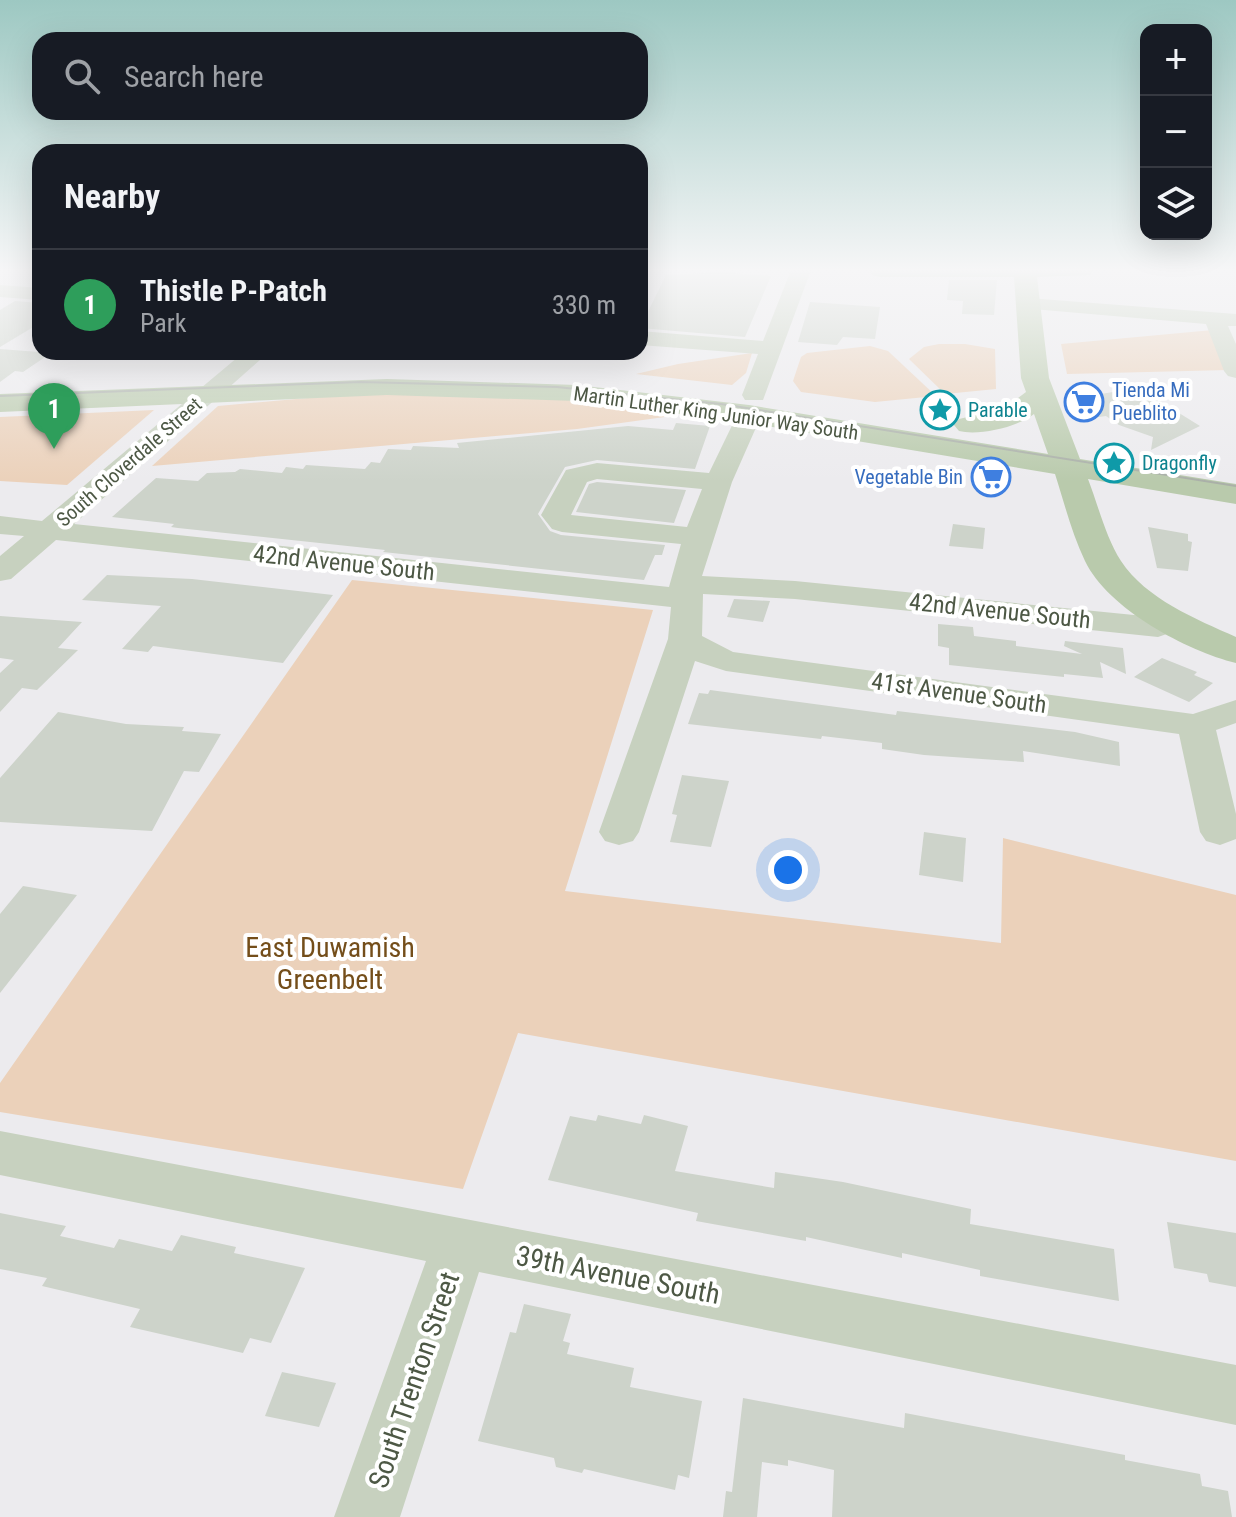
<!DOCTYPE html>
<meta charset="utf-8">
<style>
:root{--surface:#171b24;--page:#242831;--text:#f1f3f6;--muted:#9ea1a6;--line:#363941;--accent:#0b8043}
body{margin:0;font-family:"Roboto Condensed",sans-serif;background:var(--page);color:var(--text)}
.controls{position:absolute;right:24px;top:24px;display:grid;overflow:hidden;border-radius:16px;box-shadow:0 8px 32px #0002}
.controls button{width:72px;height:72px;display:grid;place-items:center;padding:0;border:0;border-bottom:2px solid var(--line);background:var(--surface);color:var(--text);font:40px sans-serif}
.you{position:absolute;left:788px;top:870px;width:28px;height:28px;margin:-20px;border:6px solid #fff;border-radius:50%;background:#1a73e8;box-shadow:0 0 0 12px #1a73e833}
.badge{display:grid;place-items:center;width:52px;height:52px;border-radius:50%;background:var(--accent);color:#fff;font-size:26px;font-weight:700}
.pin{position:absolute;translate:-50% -66px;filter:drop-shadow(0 2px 4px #0008)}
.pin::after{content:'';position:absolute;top:42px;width:28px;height:24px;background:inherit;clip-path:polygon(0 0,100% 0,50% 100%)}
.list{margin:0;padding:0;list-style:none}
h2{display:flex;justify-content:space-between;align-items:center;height:104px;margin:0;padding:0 32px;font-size:34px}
h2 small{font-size:26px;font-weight:400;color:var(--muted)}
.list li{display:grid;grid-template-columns:52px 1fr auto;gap:24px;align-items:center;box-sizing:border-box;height:112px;padding:0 32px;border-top:2px solid var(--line)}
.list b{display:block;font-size:30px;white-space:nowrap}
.list p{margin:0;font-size:26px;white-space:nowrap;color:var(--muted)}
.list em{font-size:26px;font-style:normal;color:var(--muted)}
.icon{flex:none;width:44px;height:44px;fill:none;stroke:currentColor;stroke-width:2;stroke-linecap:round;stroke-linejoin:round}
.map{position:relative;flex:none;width:1236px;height:1517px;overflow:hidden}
.search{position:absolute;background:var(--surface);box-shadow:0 8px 32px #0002;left:32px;top:32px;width:616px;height:88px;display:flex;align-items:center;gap:20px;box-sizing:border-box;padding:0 28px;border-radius:24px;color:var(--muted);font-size:30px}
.panel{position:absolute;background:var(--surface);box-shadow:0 8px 32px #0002;left:32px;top:144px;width:616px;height:216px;border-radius:24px}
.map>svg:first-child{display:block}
</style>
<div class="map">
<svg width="1236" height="1517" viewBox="0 0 1236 1517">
<rect width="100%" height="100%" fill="#ecebee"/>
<g fill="#ebd1ba">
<path d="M 1213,330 L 1228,370 L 1067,374 L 1061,344 Z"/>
<path d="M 939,344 L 965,344 L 995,349 L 996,389 L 945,394 L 909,359 L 924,347 Z"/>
<path d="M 870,346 L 888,351 L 936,396 L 875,402 L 801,392 L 793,381 L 801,357 L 807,353 Z"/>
<path d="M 752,353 L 746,373 L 732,385 L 636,374 L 678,364 Z"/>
<path d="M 414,393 L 536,397 L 659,409 L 672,416 L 577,429 L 152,466 L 218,406 L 319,397 Z"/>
<path d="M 154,410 L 67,485 L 0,481 L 0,417 Z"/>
<path d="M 352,580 L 653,610 L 565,891 L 1001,943 L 1003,838 L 1236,895 L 1236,1161 L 518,1033 L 463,1189 L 0,1112 L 0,1083 Z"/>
</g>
<g fill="#cdd3ca">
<path d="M 722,272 L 771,276 L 745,337 L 640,328 L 666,275 Z"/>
<path d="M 949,280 L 997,280 L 994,315 L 962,314 L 963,301 L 947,300 Z"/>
<path d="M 15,301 L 40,303 L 40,323 L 0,347 L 0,310 Z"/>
<path d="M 810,302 L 880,307 L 875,339 L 843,337 L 837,345 L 798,342 Z"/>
<path d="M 0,349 L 51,353 L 23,372 L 15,371 L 0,382 Z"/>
<path d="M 1113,392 L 1125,399 L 1150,395 L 1200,426 L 1151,450 L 1153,437 L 1119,425 L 1106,416 L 1092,418 L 1070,399 Z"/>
<path d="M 676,423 L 710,426 L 695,469 L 597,460 L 565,467 L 538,514 L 550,531 L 561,535 L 665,545 L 662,555 L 655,555 L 644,580 L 383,552 L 385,550 L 178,528 L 171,527 L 174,524 L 112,517 L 156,478 L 198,481 L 207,473 L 235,472 L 240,469 L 282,473 L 286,467 L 303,469 L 306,465 L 365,469 L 371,462 L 380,463 L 388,449 L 411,450 L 413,446 L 459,448 L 457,443 L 628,426 L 673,430 Z"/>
<path d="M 597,482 L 686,490 L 674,523 L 576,512 L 589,484 Z"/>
<path d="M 953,524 L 985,528 L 983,549 L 949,546 Z"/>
<path d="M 1148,527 L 1188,534 L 1188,541 L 1192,542 L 1188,571 L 1157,568 Z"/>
<path d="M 107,575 L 192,579 L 333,595 L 283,663 L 153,646 L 148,652 L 122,649 L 161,606 L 82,600 Z"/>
<path d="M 734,599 L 770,601 L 763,622 L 727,617 Z"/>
<path d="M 0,616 L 82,622 L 58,648 L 78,650 L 37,690 L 22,688 L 0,712 L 0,673 L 14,660 L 0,658 Z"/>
<path d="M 938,624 L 973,627 L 974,636 L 1016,641 L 1016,646 L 1082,654 L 1064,646 L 1065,641 L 1123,648 L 1126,674 L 1100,662 L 1103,678 L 1064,674 L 1064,677 L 949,665 L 949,648 L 938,646 Z"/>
<path d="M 1162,658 L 1197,672 L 1194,675 L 1213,683 L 1189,702 L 1134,677 Z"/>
<path d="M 710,690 L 896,715 L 897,711 L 1075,732 L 1119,742 L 1120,766 L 1023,751 L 1024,762 L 924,755 L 882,749 L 882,743 L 822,736 L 821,739 L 688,724 L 699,693 L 708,694 Z"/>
<path d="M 58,712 L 126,724 L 184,727 L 182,731 L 221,734 L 199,772 L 184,771 L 152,831 L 0,822 L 0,778 Z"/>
<path d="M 682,775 L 729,781 L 711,847 L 670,842 L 677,815 L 672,814 Z"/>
<path d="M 924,832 L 966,838 L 963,882 L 919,875 Z"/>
<path d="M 23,886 L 77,895 L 0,993 L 0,914 Z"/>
<path d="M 598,1115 L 641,1124 L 644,1115 L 688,1126 L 675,1171 L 774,1188 L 775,1172 L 843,1182 L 971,1209 L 970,1224 L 1114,1249 L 1119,1301 L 980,1276 L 980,1270 L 902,1253 L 902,1258 L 806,1237 L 806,1241 L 696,1221 L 698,1213 L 548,1180 L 570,1116 L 596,1121 Z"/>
<path d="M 0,1213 L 66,1226 L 60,1236 L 114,1248 L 119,1239 L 172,1251 L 181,1235 L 236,1247 L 234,1253 L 305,1268 L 271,1343 L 250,1338 L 243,1353 L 130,1327 L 140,1309 L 42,1286 L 47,1278 L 0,1269 Z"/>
<path d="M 1167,1222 L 1236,1233 L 1236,1287 L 1209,1282 L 1207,1274 L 1174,1268 Z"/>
<path d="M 524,1304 L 571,1314 L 563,1341 L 570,1343 L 567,1354 L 634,1368 L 630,1387 L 702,1401 L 689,1478 L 678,1475 L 675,1490 L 584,1469 L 582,1473 L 556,1467 L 554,1458 L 478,1441 L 510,1332 L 516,1333 Z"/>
<path d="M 282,1372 L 336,1383 L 319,1427 L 265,1416 Z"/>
<path d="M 743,1398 L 904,1428 L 905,1413 L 1125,1455 L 1125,1460 L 1200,1474 L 1202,1486 L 1228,1491 L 1232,1517 L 832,1517 L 834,1470 L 788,1460 L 788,1466 L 762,1462 L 757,1517 L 723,1517 L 726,1491 L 732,1492 Z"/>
</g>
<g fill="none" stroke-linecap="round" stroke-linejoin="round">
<g fill="#c7d1bf" fill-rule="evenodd">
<path d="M 791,270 L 811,270 L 763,400 L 745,400 L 742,395 L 758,354 L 640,345 L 640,331 L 763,341 Z"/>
<path d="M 0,285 L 40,288 L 40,300 L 0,297 Z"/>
<path d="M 1028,298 L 1236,314 L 1236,326 L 1228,326 L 1236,344 L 1236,378 L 1228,376 L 1224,371 L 1206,324 L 1021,308 L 1018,304 L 1021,300 Z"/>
<path d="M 244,352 L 269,352 L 74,524 L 669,587 L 681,544 L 562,532 L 552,529 L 541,515 L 566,470 L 597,463 L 709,473 L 740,409 L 758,409 L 762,414 L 732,482 L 702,576 L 795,581 L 1154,617 L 1172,611 L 1184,614 L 1188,621 L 1184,628 L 1158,637 L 795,599 L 703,594 L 702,636 L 733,652 L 1193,714 L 1236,700 L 1236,723 L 1216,730 L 1236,814 L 1236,839 L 1220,845 L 1206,841 L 1200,832 L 1179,734 L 726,671 L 695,661 L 639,832 L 633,841 L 619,845 L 605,841 L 599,832 L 668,639 L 671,607 L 56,540 L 11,579 L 0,581 L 0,556 L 24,536 L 0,534 L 0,516 L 42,521 ZM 597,479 L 702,489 L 687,527 L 571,515 L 587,482 Z"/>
<path d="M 0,1131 L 1236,1365 L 1236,1425 L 479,1272 L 400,1517 L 334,1517 L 426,1261 L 0,1175 Z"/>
</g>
<path fill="#b9caac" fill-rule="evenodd" d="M 869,270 L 1093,270 L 1090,275 L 1037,277 L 1049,378 L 1080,459 L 1236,484 L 1236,504 L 1088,479 C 1098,505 1106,538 1121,561 C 1146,599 1196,619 1236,637 L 1236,663 C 1187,651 1108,609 1085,561 C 1072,534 1064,502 1055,474 L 749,423 L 577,401 L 387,395 L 0,412 L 0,394 L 387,379 L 577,385 L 749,405 L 1048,454 L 1034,414 C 1018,427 979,436 959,431 L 954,425 L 959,419 L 1005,408 L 1026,392 L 1021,378 L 1014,277 L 880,277 L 872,275 Z"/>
<path stroke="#aab0a8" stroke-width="2" d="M 0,396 L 360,382 L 557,387 L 721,404 L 1236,486"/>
</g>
<linearGradient id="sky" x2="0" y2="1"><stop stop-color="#9dc8c2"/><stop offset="0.56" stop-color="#f6f6f7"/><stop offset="1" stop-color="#f6f6f7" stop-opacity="0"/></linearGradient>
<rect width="1236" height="482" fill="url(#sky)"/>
<defs>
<g id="supermarket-ring" transform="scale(2)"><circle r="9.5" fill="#fff" stroke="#3f7fe0" stroke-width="1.5"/><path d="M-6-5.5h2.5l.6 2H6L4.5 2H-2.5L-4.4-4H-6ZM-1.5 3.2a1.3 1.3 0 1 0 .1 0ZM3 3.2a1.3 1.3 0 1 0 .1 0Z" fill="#3f7fe0"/></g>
<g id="sight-ring" transform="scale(2)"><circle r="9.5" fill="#fff" stroke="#0f9aa8" stroke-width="1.5"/><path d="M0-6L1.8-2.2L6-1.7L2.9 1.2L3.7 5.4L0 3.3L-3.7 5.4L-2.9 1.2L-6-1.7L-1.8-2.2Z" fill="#0f9aa8"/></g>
</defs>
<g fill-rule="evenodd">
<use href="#supermarket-ring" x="1084" y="402"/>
<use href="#sight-ring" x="940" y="410"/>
<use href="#sight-ring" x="1114" y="463"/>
<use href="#supermarket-ring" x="991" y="477"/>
</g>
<g text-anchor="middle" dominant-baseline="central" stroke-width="8" stroke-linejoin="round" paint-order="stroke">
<g font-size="20" fill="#366cbe" stroke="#fff" text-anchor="start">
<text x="1112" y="390">Tienda Mi<tspan x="1112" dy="23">Pueblito</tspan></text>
<text x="963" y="477" text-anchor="end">Vegetable Bin</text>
</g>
<g font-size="20" fill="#0d838f" stroke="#fff" text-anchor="start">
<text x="968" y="410">Parable</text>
<text x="1142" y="463">Dragonfly</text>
</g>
<g font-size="20" fill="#4d5845" stroke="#fff">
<text transform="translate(716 413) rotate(8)">Martin Luther King Junior Way South</text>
<text transform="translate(129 462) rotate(-41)">South Cloverdale Street</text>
</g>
<g font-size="24" fill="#4d5845" stroke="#fff">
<text transform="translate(344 563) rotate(6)">42nd Avenue South</text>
<text transform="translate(1000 611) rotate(6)">42nd Avenue South</text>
<text transform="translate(959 693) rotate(8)">41st Avenue South</text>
</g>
<g font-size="28" fill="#744e1a" stroke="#fff">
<text x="330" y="947">East Duwamish<tspan x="330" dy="32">Greenbelt</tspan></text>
</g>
<g font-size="28" fill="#4d5845" stroke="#fff">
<text transform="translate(618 1275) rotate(11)">39th Avenue South</text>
<text transform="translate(414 1380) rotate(-71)">South Trenton Street</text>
</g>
</g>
</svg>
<div class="controls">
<button>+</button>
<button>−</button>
<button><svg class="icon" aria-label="layers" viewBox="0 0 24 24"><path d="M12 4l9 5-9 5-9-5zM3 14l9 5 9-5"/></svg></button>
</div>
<div class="you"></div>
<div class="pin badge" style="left:54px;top:449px;background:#2e9e5b">1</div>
<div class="search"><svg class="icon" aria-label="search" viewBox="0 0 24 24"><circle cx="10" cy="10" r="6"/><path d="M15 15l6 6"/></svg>Search here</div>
<section class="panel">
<h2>Nearby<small></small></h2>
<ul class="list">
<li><span class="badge" style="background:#2e9e5b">1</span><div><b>Thistle P-Patch</b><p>Park</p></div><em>330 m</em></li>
</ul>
</section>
</div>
